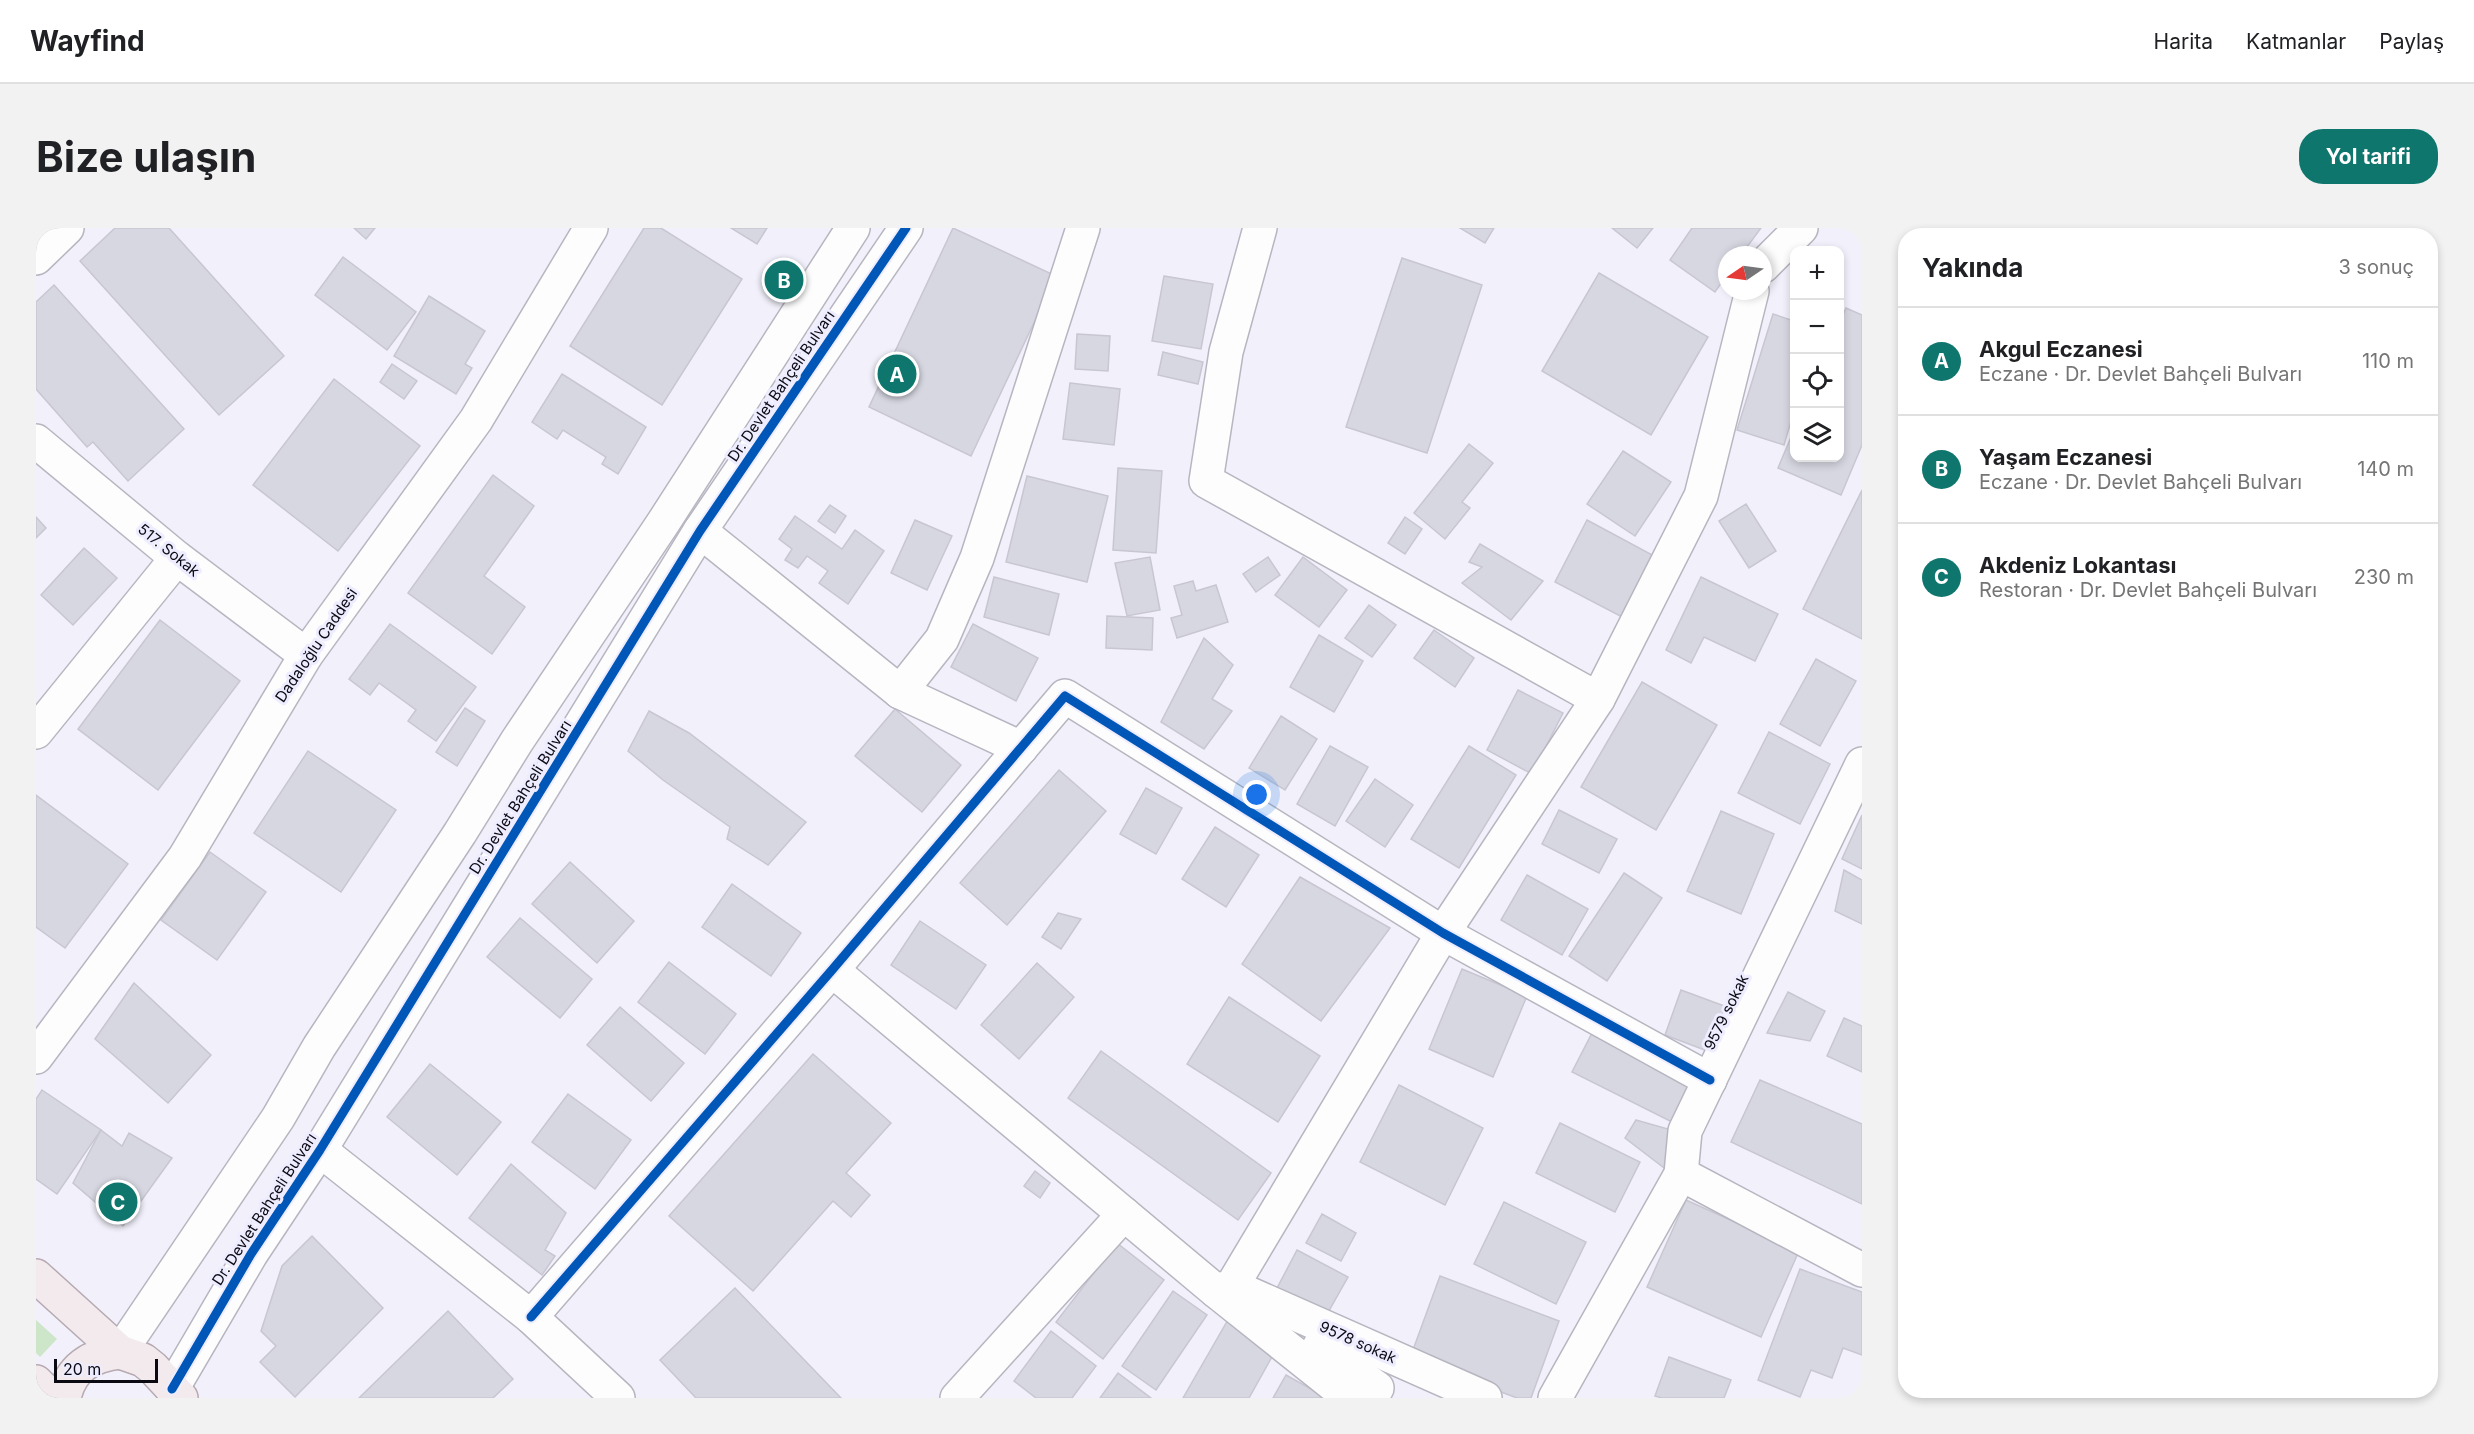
<!DOCTYPE html>
<html lang="tr">
<meta charset="utf-8">
<style>
:root{--surface:#fff;--page:#f2f2f2;--text:#202124;--muted:#757577;--line:#e0e0e0;--accent:#0f766e}
body{margin:0;font-family:Inter,sans-serif;background:var(--page);color:var(--text)}
.controls{position:absolute;right:18px;top:18px;display:grid;overflow:hidden;border-radius:12px;box-shadow:0 3px 9px #0003}
.controls button{width:54px;height:54px;display:grid;place-items:center;padding:0;border:0;border-bottom:2px solid var(--line);background:var(--surface);color:var(--text);font:30px sans-serif}
.compass{position:absolute;left:1682px;top:18px;width:54px;height:54px;border-radius:50%;background:var(--surface);box-shadow:0 3px 9px #0003;rotate:257deg}
.scale{position:absolute;left:18px;bottom:15px;width:104px;box-sizing:border-box;padding-left:6px;border:3px solid #0b0a13;border-top:0;font-size:16px;line-height:21px;white-space:nowrap;color:#0b0a13;-webkit-text-stroke:4px #eeedff;paint-order:stroke}
.you{position:absolute;left:1221px;top:567px;width:21px;height:21px;margin:-15px;border:4px solid #fff;border-radius:50%;background:#1a73e8;box-shadow:0 0 0 9px #1a73e833}
.badge{display:grid;place-items:center;width:39px;height:39px;border-radius:50%;background:var(--accent);color:#fff;font-size:20px;font-weight:700}
.pin{position:absolute;translate:-50% -50%;border:3px solid #fff;box-shadow:0 2px 6px #0006}
.list{margin:0;padding:0;list-style:none}
h2{display:flex;justify-content:space-between;align-items:center;height:78px;margin:0;padding:0 24px;font-size:26px}
h2 small{font-size:20px;font-weight:400;color:var(--muted)}
.list li{display:grid;grid-template-columns:39px 1fr auto;gap:18px;align-items:center;box-sizing:border-box;height:108px;padding:0 24px;border-top:2px solid var(--line)}
.list b{display:block;font-size:22px;white-space:nowrap}
.list p{margin:0;font-size:20px;white-space:nowrap;color:var(--muted)}
.list em{font-size:20px;font-style:normal;color:var(--muted)}
.icon{flex:none;width:33px;height:33px;fill:none;stroke:currentColor;stroke-width:2;stroke-linecap:round;stroke-linejoin:round}
.map{position:relative;flex:none;width:1826px;height:1170px;overflow:hidden;border-radius:24px}
header{display:flex;align-items:center;gap:36px;box-sizing:border-box;height:84px;padding:0 30px;background:var(--surface);border-bottom:2px solid var(--line)}
header strong{font-size:28px}
nav{display:flex;gap:33px;margin-inline-start:auto;font-size:21px}
.intro{display:flex;align-items:center;justify-content:space-between;box-sizing:border-box;height:144px;padding:0 36px}
h1{margin:0;font-size:42px}
.button{padding:15px 27px;border-radius:24px;background:var(--accent);color:#fff;font-size:21px;font-weight:700}
main{display:flex;gap:36px;padding:0 36px}
aside{flex:1;background:var(--surface);border-radius:24px;box-shadow:0 3px 9px #0003}
.map>svg:first-child{display:block}
</style>
<header>
<strong>Wayfind</strong>
<nav><a>Harita</a><a>Katmanlar</a><a>Paylaş</a></nav>
</header>
<div class="intro"><h1>Bize ulaşın</h1><a class="button">Yol tarifi</a></div>
<main>
<div class="map">
<svg width="1826" height="1170" viewBox="0 0 1826 1170">
<rect width="100%" height="100%" fill="#f2f1fb"/>
<path fill="#cde5c8" d="M 0,1092 L 21,1111 L 4,1129 L 0,1125 Z"/>
<g fill="#d7d7e2" stroke="#c8c7d1" stroke-width="1.5">
<path d="M 79,0 L 133,0 L 248,128 L 183,187 L 44,33 Z"/>
<path d="M 318,0 L 339,0 L 330,11 Z"/>
<path d="M 608,0 L 625,0 L 706,51 L 626,177 L 534,118 Z"/>
<path d="M 695,0 L 731,0 L 721,16 Z"/>
<path d="M 917,0 L 1020,48 L 935,228 L 833,179 Z"/>
<path d="M 1424,0 L 1458,0 L 1449,15 Z"/>
<path d="M 1576,0 L 1617,0 L 1601,20 Z"/>
<path d="M 1656,0 L 1725,0 L 1705,27 L 1691,27 L 1691,47 L 1679,64 L 1634,32 Z"/>
<path d="M 307,29 L 380,84 L 351,122 L 279,67 Z"/>
<path d="M 1366,30 L 1446,57 L 1391,225 L 1310,199 Z"/>
<path d="M 1563,45 L 1672,109 L 1615,207 L 1506,143 Z"/>
<path d="M 1128,48 L 1177,56 L 1165,121 L 1116,113 Z"/>
<path d="M 18,57 L 148,201 L 92,253 L 57,214 L 51,219 L 0,161 L 0,74 Z"/>
<path d="M 393,68 L 449,103 L 429,136 L 436,140 L 420,166 L 358,128 Z"/>
<path d="M 1810,80 L 1826,87 L 1826,217 L 1805,267 L 1742,240 L 1758,202 L 1758,230 L 1804,230 L 1804,94 Z"/>
<path d="M 1737,86 L 1758,93 L 1758,183 L 1748,217 L 1701,202 Z"/>
<path d="M 1041,106 L 1074,108 L 1072,143 L 1039,141 Z"/>
<path d="M 1127,124 L 1167,134 L 1162,156 L 1122,147 Z"/>
<path d="M 356,136 L 381,153 L 368,171 L 344,154 Z"/>
<path d="M 526,146 L 610,199 L 582,246 L 566,236 L 570,229 L 527,202 L 521,211 L 496,194 Z"/>
<path d="M 298,151 L 384,218 L 302,323 L 217,257 Z"/>
<path d="M 1034,155 L 1084,161 L 1078,217 L 1027,211 Z"/>
<path d="M 1433,216 L 1457,235 L 1426,274 L 1434,280 L 1409,311 L 1378,285 Z"/>
<path d="M 1587,223 L 1635,254 L 1599,308 L 1551,276 Z"/>
<path d="M 1082,240 L 1126,243 L 1120,325 L 1077,322 Z"/>
<path d="M 457,247 L 498,278 L 448,348 L 489,379 L 456,426 L 372,365 Z"/>
<path d="M 991,248 L 1072,268 L 1051,354 L 970,334 Z"/>
<path d="M 1826,262 L 1826,411 L 1767,381 Z"/>
<path d="M 1710,276 L 1740,323 L 1713,340 L 1683,293 Z"/>
<path d="M 794,277 L 810,288 L 799,305 L 782,293 Z"/>
<path d="M 759,288 L 806,321 L 819,302 L 848,323 L 812,376 L 783,355 L 792,343 L 771,328 L 762,340 L 749,332 L 756,321 L 743,311 Z"/>
<path d="M 0,289 L 10,300 L 0,310 Z"/>
<path d="M 1369,289 L 1386,301 L 1369,326 L 1352,315 Z"/>
<path d="M 879,292 L 916,308 L 891,362 L 855,345 Z"/>
<path d="M 1551,292 L 1620,329 L 1588,390 L 1519,354 Z"/>
<path d="M 1444,316 L 1507,353 L 1475,392 L 1426,355 L 1446,339 L 1433,334 Z"/>
<path d="M 48,320 L 81,350 L 37,397 L 5,367 Z"/>
<path d="M 1114,329 L 1124,382 L 1091,388 L 1079,335 Z"/>
<path d="M 1232,329 L 1244,347 L 1220,364 L 1207,346 Z"/>
<path d="M 1267,329 L 1311,362 L 1283,399 L 1239,367 Z"/>
<path d="M 958,349 L 1023,366 L 1013,407 L 948,389 Z"/>
<path d="M 1665,349 L 1742,386 L 1719,433 L 1668,409 L 1655,435 L 1630,422 Z"/>
<path d="M 1157,353 L 1160,363 L 1180,357 L 1192,394 L 1141,410 L 1135,390 L 1146,387 L 1138,358 Z"/>
<path d="M 1333,377 L 1360,397 L 1336,429 L 1309,410 Z"/>
<path d="M 1071,388 L 1117,390 L 1116,422 L 1070,420 Z"/>
<path d="M 124,392 L 204,453 L 122,562 L 42,501 Z"/>
<path d="M 354,396 L 440,459 L 400,513 L 372,493 L 380,482 L 343,455 L 334,467 L 313,451 Z"/>
<path d="M 937,396 L 1002,430 L 980,473 L 915,439 Z"/>
<path d="M 1398,402 L 1438,430 L 1419,459 L 1378,430 Z"/>
<path d="M 1283,407 L 1327,433 L 1298,484 L 1254,459 Z"/>
<path d="M 1168,410 L 1197,437 L 1176,471 L 1196,483 L 1168,521 L 1125,494 Z"/>
<path d="M 1780,431 L 1820,453 L 1784,518 L 1744,496 Z"/>
<path d="M 1606,454 L 1681,497 L 1620,602 L 1545,559 Z"/>
<path d="M 1482,462 L 1527,485 L 1496,546 L 1451,522 Z"/>
<path d="M 429,480 L 449,493 L 421,538 L 400,524 Z"/>
<path d="M 859,481 L 925,537 L 886,584 L 819,528 Z"/>
<path d="M 613,483 L 653,505 L 770,594 L 732,637 L 691,611 L 694,599 L 627,552 L 592,523 Z"/>
<path d="M 1245,488 L 1281,511 L 1249,562 L 1213,540 Z"/>
<path d="M 1733,504 L 1794,536 L 1764,596 L 1702,565 Z"/>
<path d="M 1294,518 L 1332,539 L 1299,598 L 1261,576 Z"/>
<path d="M 1433,518 L 1480,547 L 1423,640 L 1375,611 Z"/>
<path d="M 272,523 L 360,582 L 305,664 L 218,605 Z"/>
<path d="M 1023,542 L 1070,583 L 971,697 L 924,655 Z"/>
<path d="M 1339,551 L 1377,577 L 1349,619 L 1310,593 Z"/>
<path d="M 1110,560 L 1146,580 L 1120,626 L 1084,606 Z"/>
<path d="M 0,567 L 92,636 L 29,720 L 0,699 Z"/>
<path d="M 1523,582 L 1581,611 L 1563,645 L 1506,616 Z"/>
<path d="M 1685,583 L 1738,606 L 1705,686 L 1651,663 Z"/>
<path d="M 1826,587 L 1826,641 L 1806,631 Z"/>
<path d="M 1179,599 L 1223,627 L 1190,679 L 1146,651 Z"/>
<path d="M 174,624 L 230,664 L 181,732 L 125,692 Z"/>
<path d="M 534,634 L 598,693 L 561,735 L 496,676 Z"/>
<path d="M 1808,642 L 1826,652 L 1826,696 L 1799,683 Z"/>
<path d="M 1588,645 L 1626,670 L 1571,753 L 1533,728 Z"/>
<path d="M 1491,647 L 1552,681 L 1526,727 L 1465,692 Z"/>
<path d="M 1264,649 L 1354,700 L 1285,793 L 1206,736 Z"/>
<path d="M 696,656 L 765,705 L 735,748 L 666,699 Z"/>
<path d="M 1022,685 L 1045,691 L 1025,721 L 1006,709 Z"/>
<path d="M 484,690 L 556,751 L 524,790 L 451,729 Z"/>
<path d="M 884,693 L 950,737 L 920,781 L 855,737 Z"/>
<path d="M 633,734 L 700,786 L 669,826 L 602,774 Z"/>
<path d="M 1001,735 L 1038,769 L 983,831 L 945,797 Z"/>
<path d="M 1426,741 L 1491,768 L 1457,849 L 1393,821 Z"/>
<path d="M 98,755 L 175,827 L 132,875 L 59,811 Z"/>
<path d="M 1645,762 L 1691,779 L 1674,824 L 1629,807 Z"/>
<path d="M 1752,764 L 1789,783 L 1774,813 L 1731,805 Z"/>
<path d="M 1193,769 L 1284,828 L 1242,894 L 1151,836 Z"/>
<path d="M 584,779 L 648,835 L 615,873 L 551,817 Z"/>
<path d="M 1808,790 L 1826,798 L 1826,844 L 1791,828 Z"/>
<path d="M 1556,805 L 1655,855 L 1636,894 L 1536,844 Z"/>
<path d="M 1065,823 L 1235,945 L 1202,992 L 1032,870 Z"/>
<path d="M 777,826 L 855,895 L 810,945 L 834,967 L 815,989 L 797,973 L 717,1063 L 633,988 Z"/>
<path d="M 394,836 L 465,894 L 421,947 L 351,889 Z"/>
<path d="M 1724,852 L 1826,896 L 1826,976 L 1695,914 Z"/>
<path d="M 1363,857 L 1447,900 L 1409,977 L 1324,934 Z"/>
<path d="M 6,862 L 65,902 L 21,966 L 0,951 L 0,871 Z"/>
<path d="M 532,866 L 595,912 L 559,961 L 496,914 Z"/>
<path d="M 1600,892 L 1639,903 L 1632,943 L 1589,910 Z"/>
<path d="M 1524,895 L 1604,934 L 1579,984 L 1500,945 Z"/>
<path d="M 65,902 L 86,918 L 93,905 L 136,930 L 87,998 L 37,955 Z"/>
<path d="M 475,936 L 530,985 L 509,1022 L 519,1028 L 506,1047 L 433,990 Z"/>
<path d="M 999,943 L 1014,955 L 1004,970 L 988,958 Z"/>
<path d="M 1650,972 L 1763,1023 L 1725,1109 L 1611,1059 Z"/>
<path d="M 1468,974 L 1550,1014 L 1520,1076 L 1438,1036 Z"/>
<path d="M 1286,986 L 1320,1005 L 1305,1033 L 1270,1015 Z"/>
<path d="M 276,1008 L 347,1080 L 259,1169 L 224,1134 L 240,1118 L 225,1103 L 246,1038 Z"/>
<path d="M 1081,1015 L 1128,1052 L 1067,1131 L 1020,1094 Z"/>
<path d="M 1261,1022 L 1312,1049 L 1290,1088 L 1240,1062 Z"/>
<path d="M 1764,1041 L 1826,1064 L 1826,1127 L 1807,1120 L 1796,1150 L 1775,1142 L 1764,1169 L 1722,1152 Z"/>
<path d="M 1404,1048 L 1523,1093 L 1495,1170 L 1481,1170 L 1374,1130 Z"/>
<path d="M 699,1060 L 805,1170 L 660,1170 L 624,1132 Z"/>
<path d="M 1137,1063 L 1171,1087 L 1120,1162 L 1086,1138 Z"/>
<path d="M 412,1083 L 477,1151 L 457,1170 L 323,1170 Z"/>
<path d="M 1193,1090 L 1242,1118 L 1213,1170 L 1147,1170 Z"/>
<path d="M 1015,1103 L 1060,1138 L 1036,1170 L 1000,1170 L 978,1153 Z"/>
<path d="M 1633,1129 L 1695,1152 L 1688,1170 L 1626,1170 L 1619,1168 Z"/>
<path d="M 1082,1145 L 1115,1170 L 1064,1170 Z"/>
<path d="M 1250,1147 L 1291,1170 L 1237,1170 Z"/>
</g>
<g fill="none" stroke-linecap="round" stroke-linejoin="round">
<g stroke="#b7b6c0" stroke-width="36">
<g id="minor">
<path d="M 1224,0 L 1190,124 L 1170,253 L 1562,471"/>
<path d="M 0,30 L 31,0"/>
<path d="M 1727,38 L 1765,0"/>
<path d="M 0,213 L 141,330 L 270,427"/>
<path d="M 664,303 L 864,464 L 985,520"/>
<path d="M 864,464 L 906,411 L 941,330 L 1047,0"/>
<path d="M 0,504 L 141,330"/>
<path d="M 796,742 L 1180,1063 L 1314,1170"/>
<path d="M 0,829 L 149,629 L 270,427 L 440,192 L 555,0"/>
<path d="M 284,922 L 495,1089 L 582,1170"/>
<path d="M 1645,946 L 1826,1042"/>
<path d="M 1196,1058 L 1449,1170"/>
<path d="M 1180,1063 L 1196,1058 L 1407,705 L 1562,471 L 1665,268 L 1716,63"/>
<path d="M 495,1089 L 796,742 L 1029,468 L 1407,705 L 1674,852"/>
<path d="M 1283,1119 L 1341,1160 L 1335,1170"/>
<path d="M 84,1124 L 242,890 L 283,819 L 424,605 L 481,513 L 627,295 L 817,0"/>
<path d="M 136,1161 L 215,1026 L 284,922 L 664,303 L 870,0"/>
<path d="M 921,1170 L 1088,986"/>
<path d="M 1519,1170 L 1645,946 L 1649,903 L 1826,536"/>
</g>
</g>
<g stroke="#b7aab2" stroke-width="36">
<g id="major">
<path d="M 0,1048 L 84,1124 L 107,1132 L 117,1140 L 145,1170"/>
<path d="M 0,1154 L 16,1170"/>
<path d="M 28,1170 C 34,1140 55,1127 84,1124"/>
</g>
</g>
<use href="#minor" stroke="#fdfdfe" stroke-width="33"/>
<use href="#major" stroke="#f3eaee" stroke-width="33"/>
<g stroke="#eeedff" stroke-width="13">
<g id="cycleway">
<path d="M 495,1089 L 796,742 L 1029,468 L 1407,705 L 1674,852"/>
<path d="M 136,1161 L 215,1026 L 284,922 L 664,303 L 870,0"/>
</g>
</g>
<use href="#cycleway" stroke="#0057b8" stroke-width="9"/>
</g>
<g text-anchor="middle" dominant-baseline="central" stroke-width="6" stroke-linejoin="round" paint-order="stroke">
<g font-size="15" fill="#0b0a13" stroke="#eeedff">
<text transform="translate(745 158) rotate(-56)">Dr. Devlet Bahçeli Bulvarı</text>
<text transform="translate(133 322) rotate(39)">517. Sokak</text>
<text transform="translate(280 417) rotate(-56)">Dadaloğlu Caddesi</text>
<text transform="translate(484 569) rotate(-58)">Dr. Devlet Bahçeli Bulvarı</text>
<text transform="translate(1690 784) rotate(-64)">9579 sokak</text>
<text transform="translate(228 981) rotate(-57)">Dr. Devlet Bahçeli Bulvarı</text>
<text transform="translate(1322 1114) rotate(24)">9578 sokak</text>
</g>
</g>
</svg>
<div class="controls">
<button>+</button>
<button>−</button>
<button><svg class="icon" aria-label="locate" viewBox="0 0 24 24"><circle cx="12" cy="12" r="6"/><path d="M12 2v4M12 18v4M2 12h4M18 12h4"/></svg></button>
<button><svg class="icon" aria-label="layers" viewBox="0 0 24 24"><path d="M12 4l9 5-9 5-9-5zM3 14l9 5 9-5"/></svg></button>
</div>
<svg class="compass" viewBox="-18 -18 36 36"><path d="M0-13l5 13h-10z" fill="#e53935"/><path d="M0 13l5-13h-10z" fill="#757577"/></svg>
<div class="scale">20 m</div>
<div class="you"></div>
<div class="pin badge" style="left:861px;top:146px">A</div>
<div class="pin badge" style="left:748px;top:52px">B</div>
<div class="pin badge" style="left:82px;top:974px">C</div>
</div>
<aside>
<h2>Yakında<small>3 sonuç</small></h2>
<ul class="list">
<li><span class="badge">A</span><div><b>Akgul Eczanesi</b><p>Eczane · Dr. Devlet Bahçeli Bulvarı</p></div><em>110 m</em></li>
<li><span class="badge">B</span><div><b>Yaşam Eczanesi</b><p>Eczane · Dr. Devlet Bahçeli Bulvarı</p></div><em>140 m</em></li>
<li><span class="badge">C</span><div><b>Akdeniz Lokantası</b><p>Restoran · Dr. Devlet Bahçeli Bulvarı</p></div><em>230 m</em></li>
</ul>
</aside>
</main>
